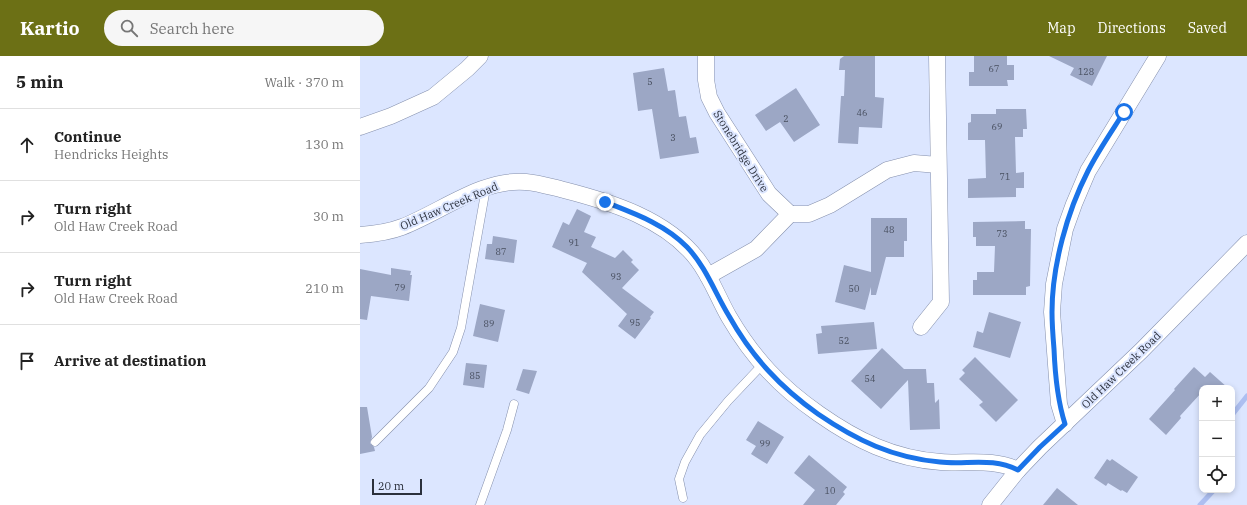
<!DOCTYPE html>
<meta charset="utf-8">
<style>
:root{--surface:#fff;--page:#f6f6f6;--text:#222;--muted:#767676;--line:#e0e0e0;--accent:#6c7015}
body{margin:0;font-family:"IBM Plex Serif",serif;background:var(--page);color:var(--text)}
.controls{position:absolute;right:12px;bottom:12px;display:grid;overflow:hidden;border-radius:8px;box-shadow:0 2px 6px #0003}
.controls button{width:36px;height:36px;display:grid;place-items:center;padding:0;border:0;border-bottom:1px solid var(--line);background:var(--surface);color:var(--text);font:20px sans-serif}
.scale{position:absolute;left:12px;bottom:10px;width:50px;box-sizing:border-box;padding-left:4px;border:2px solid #2b303c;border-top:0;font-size:11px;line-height:14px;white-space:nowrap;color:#2b303c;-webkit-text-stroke:3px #dce6ff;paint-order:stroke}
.stop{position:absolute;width:12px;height:12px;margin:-9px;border:3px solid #1a73e8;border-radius:50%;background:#fff}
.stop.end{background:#1a73e8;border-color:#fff;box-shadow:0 1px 4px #0008}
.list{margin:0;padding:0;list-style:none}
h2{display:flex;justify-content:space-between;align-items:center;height:52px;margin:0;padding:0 16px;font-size:17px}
h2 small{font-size:13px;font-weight:400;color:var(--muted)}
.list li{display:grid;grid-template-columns:26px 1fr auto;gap:12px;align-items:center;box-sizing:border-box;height:72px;padding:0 16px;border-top:1px solid var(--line)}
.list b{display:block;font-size:15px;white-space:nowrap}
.list p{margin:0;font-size:13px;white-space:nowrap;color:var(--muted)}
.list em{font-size:13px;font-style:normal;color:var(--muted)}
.icon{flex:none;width:22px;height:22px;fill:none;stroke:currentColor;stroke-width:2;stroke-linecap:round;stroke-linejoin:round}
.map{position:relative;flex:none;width:887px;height:449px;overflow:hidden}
header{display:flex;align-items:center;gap:24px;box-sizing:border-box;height:56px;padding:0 20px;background:var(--accent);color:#fff}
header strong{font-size:19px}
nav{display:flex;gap:22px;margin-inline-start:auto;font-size:14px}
.search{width:280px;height:36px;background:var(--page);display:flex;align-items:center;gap:10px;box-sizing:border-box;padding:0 14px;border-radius:22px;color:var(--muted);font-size:15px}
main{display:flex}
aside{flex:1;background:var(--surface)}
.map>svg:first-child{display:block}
</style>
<header>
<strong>Kartio</strong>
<div class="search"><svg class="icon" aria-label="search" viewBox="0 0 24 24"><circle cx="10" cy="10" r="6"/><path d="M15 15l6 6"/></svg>Search here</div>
<nav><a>Map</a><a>Directions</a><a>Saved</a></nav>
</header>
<main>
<aside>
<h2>5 min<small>Walk · 370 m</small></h2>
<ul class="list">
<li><svg class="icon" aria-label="ahead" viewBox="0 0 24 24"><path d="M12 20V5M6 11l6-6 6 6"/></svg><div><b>Continue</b><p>Hendricks Heights</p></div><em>130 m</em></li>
<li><svg class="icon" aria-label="right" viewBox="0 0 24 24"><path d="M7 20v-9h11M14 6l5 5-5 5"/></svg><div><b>Turn right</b><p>Old Haw Creek Road</p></div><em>30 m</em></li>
<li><svg class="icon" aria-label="right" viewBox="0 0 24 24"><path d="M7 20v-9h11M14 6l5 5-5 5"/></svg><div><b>Turn right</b><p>Old Haw Creek Road</p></div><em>210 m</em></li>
<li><svg class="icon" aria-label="arrive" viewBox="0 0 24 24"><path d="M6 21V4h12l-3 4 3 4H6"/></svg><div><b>Arrive at destination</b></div></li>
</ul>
</aside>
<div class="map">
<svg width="887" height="449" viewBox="0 0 887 449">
<rect width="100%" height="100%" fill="#dce6ff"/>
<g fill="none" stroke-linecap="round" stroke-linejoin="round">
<g stroke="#adbff1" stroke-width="5">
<path d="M 872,359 L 887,340"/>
<path d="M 840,449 L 854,434"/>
</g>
</g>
<g fill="#9ca7c5">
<path d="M 484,0 L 515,0 L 515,41 L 524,42 L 522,72 L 499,71 L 498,88 L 478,87 L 481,40 L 484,40 L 485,14 L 479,14 L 480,3 Z"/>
<path d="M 614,0 L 647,0 L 647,9 L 654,9 L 654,24 L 647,24 L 648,30 L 609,30 L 609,16 L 614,16 Z"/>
<path d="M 689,0 L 747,0 L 732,30 L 710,19 L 714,12 Z"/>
<path d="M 304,12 L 308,35 L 315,34 L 319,61 L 326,60 L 330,82 L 336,81 L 339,97 L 300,103 L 292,53 L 278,55 L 273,17 Z"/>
<path d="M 436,32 L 460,69 L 434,86 L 420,66 L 406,75 L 395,59 Z"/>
<path d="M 636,53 L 666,53 L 667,73 L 663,73 L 663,81 L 655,81 L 656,117 L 664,116 L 664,132 L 656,132 L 656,141 L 608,142 L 608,123 L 626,122 L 625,84 L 608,84 L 608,67 L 611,66 L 611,58 L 636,58 Z"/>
<path d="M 217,153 L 231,160 L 224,176 L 236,181 L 231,191 L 255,202 L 263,194 L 273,204 L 271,206 L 279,214 L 262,232 L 294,256 L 290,261 L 291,262 L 275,283 L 258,270 L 267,258 L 222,216 L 227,207 L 192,191 L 203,166 L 209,169 Z"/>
<path d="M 511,162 L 547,162 L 547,185 L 544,185 L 544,201 L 526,201 L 516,239 L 511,239 L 511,231 L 505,254 L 475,246 L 484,209 L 511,216 Z"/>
<path d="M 665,165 L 665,173 L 671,173 L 670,230 L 666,231 L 666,239 L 613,239 L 613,224 L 617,224 L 617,216 L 634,216 L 635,190 L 616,190 L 616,181 L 613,181 L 613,166 Z"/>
<path d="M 133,180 L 157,184 L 154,207 L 125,203 L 127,188 L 132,188 Z"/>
<path d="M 31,212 L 51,215 L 50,219 L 52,219 L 49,245 L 11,240 L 7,264 L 0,263 L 0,213 L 31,219 Z"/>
<path d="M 120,248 L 145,254 L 138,286 L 113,280 Z"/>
<path d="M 629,256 L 661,266 L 650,302 L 613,291 L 617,275 L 623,277 Z"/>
<path d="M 514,266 L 517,293 L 458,298 L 456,278 L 462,277 L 461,270 Z"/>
<path d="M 522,292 L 544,313 L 566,313 L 567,327 L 574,327 L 575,347 L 579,343 L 580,373 L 550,374 L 548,324 L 521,353 L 491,325 Z"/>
<path d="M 615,301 L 658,344 L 636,366 L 619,349 L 623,346 L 599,323 L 605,317 L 602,314 Z"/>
<path d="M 106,307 L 127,309 L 124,332 L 103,329 Z"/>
<path d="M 834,311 L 845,321 L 850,316 L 868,332 L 842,332 L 842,336 L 820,360 L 821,362 L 806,379 L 789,363 L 815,334 L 814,333 Z"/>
<path d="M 163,313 L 177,315 L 169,338 L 156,334 Z"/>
<path d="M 0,351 L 7,351 L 12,381 L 10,387 L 14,391 L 15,395 L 0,398 Z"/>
<path d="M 398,365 L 424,381 L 407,408 L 391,398 L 396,390 L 386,384 Z"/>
<path d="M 449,399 L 487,431 L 483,436 L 485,438 L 476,449 L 443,449 L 455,434 L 434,417 Z"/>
<path d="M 747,403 L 750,405 L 752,403 L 778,421 L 767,437 L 762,434 L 761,435 L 748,427 L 746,430 L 734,422 Z"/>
<path d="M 697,432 L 718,449 L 683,449 Z"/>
</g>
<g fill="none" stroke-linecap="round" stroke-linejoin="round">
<g stroke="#8590ad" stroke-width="9">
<g id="lane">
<path d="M 15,386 L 69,332 L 93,296 L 101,272 L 126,132"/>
<path d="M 323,442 L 319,423 L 325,406 L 340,379 L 368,345 L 402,309"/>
<path d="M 120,449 L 147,374 L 154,348"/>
</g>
</g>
<g stroke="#8590ad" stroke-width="17">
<g id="street">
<path d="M 346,0 L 346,24 L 349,41 L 357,57 L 409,138 L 430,158"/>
<path d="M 0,71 L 31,60 L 73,41 L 107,13 L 120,0"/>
<path d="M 0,179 C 14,178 29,176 42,171 C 81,156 123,122 166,126 C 179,127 191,131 204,134 C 251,146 306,163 337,203 C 351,221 358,242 369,261 C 393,302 420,331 459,358 C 496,384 534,403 581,406 C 607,408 633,402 658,414"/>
<path d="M 348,220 L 396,193 L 430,158 L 449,158 L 470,149 L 527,114 L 554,107 L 578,109"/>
<path d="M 561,271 L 581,246 L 577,0"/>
<path d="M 705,368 L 699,348 L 692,256 L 694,228 L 705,173 L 714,148 L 728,115 L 798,0"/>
<path d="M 630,449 L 658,414 L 680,391 L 781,295 L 887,187"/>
</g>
</g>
<use href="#lane" stroke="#fff" stroke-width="8"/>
<use href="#street" stroke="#fff" stroke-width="16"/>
</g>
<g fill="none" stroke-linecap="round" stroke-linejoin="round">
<path stroke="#1a73e8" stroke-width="5" d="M 245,146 C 273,157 305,168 327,191 C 346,211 355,237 369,260 C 392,301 420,331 458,358 C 496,384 533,402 580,406 C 606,409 633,401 658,414 L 680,391 L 705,368 C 697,343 695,318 694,293 C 693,281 692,268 692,256 C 692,210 707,156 728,115 C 738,95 752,75 764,56"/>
</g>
<g text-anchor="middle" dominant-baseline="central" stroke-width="4" stroke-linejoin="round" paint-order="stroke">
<g font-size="9" fill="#474e5e">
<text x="634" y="12">67</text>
<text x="726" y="15">128</text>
<text x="290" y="25">5</text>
<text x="502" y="56">46</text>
<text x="426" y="62">2</text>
<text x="637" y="70">69</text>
<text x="313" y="81">3</text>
<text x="645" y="120">71</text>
<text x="529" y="173">48</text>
<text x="642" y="177">73</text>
<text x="214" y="186">91</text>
<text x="141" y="195">87</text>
<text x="256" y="220">93</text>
<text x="40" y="231">79</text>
<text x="494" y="232">50</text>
<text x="275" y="266">95</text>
<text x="129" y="267">89</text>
<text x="484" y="284">52</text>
<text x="115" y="319">85</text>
<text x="510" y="322">54</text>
<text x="405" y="387">99</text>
<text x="470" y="434">10</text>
</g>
<g font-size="11" fill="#2b303c" stroke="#dce6ff">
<text transform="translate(381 95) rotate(58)">Stonebridge Drive</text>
<text transform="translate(89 150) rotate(-23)">Old Haw Creek Road</text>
<text transform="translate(761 314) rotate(-44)">Old Haw Creek Road</text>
</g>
</g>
</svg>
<div class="controls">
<button>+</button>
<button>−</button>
<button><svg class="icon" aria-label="locate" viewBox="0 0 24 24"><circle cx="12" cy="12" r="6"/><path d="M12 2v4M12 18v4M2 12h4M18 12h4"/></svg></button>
</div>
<div class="scale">20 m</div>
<div class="stop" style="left:764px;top:56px"></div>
<div class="stop end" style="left:245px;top:146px"></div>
</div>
</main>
